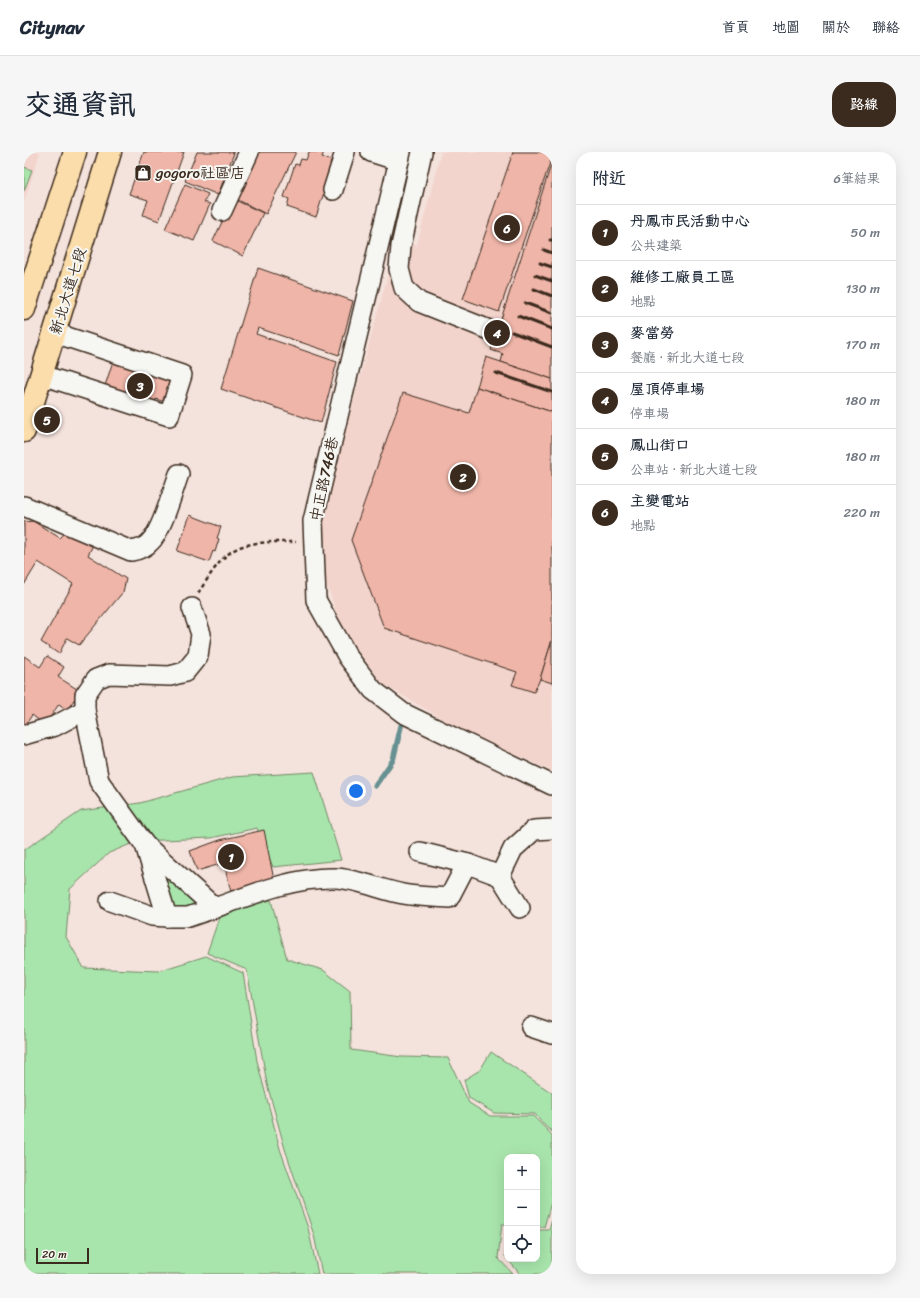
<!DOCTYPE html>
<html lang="zh-TW">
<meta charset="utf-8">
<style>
:root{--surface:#fff;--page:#f6f6f7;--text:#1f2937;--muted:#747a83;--line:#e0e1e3;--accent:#3b2a1e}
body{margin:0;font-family:Sriracha,"LXGW WenKai TC",sans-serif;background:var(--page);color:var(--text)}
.controls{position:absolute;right:12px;bottom:12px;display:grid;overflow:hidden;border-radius:8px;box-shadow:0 4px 16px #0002}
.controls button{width:36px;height:36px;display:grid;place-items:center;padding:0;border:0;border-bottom:1px solid var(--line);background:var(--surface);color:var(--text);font:20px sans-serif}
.scale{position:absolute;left:12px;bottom:10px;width:53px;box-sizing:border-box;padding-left:4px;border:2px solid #3b2a1e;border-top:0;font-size:11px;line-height:14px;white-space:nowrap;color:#3b2a1e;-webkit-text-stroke:3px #f6f6f2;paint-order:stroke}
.you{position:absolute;left:332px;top:639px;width:14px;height:14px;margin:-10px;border:3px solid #fff;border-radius:50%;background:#1a73e8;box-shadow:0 0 0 6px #1a73e833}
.badge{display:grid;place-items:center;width:26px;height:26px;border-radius:50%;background:var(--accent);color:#fff;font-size:13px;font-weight:700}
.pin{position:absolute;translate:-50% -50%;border:2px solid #fff;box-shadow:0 1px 4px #0006}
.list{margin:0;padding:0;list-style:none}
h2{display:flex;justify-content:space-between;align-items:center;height:52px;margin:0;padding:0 16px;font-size:17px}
h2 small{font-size:13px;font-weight:400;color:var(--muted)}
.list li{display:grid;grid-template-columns:26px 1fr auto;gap:12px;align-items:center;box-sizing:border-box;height:56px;padding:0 16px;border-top:1px solid var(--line)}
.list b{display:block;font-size:15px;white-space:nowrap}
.list p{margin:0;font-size:13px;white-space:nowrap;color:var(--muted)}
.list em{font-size:13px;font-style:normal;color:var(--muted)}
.icon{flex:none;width:22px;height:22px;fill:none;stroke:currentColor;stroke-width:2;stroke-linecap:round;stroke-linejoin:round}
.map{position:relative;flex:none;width:528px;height:1122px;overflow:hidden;border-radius:16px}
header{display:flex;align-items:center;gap:24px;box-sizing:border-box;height:56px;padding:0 20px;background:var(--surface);border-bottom:1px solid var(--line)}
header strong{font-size:19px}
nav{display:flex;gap:22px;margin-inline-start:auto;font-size:14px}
.intro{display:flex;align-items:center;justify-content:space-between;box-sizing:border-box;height:96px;padding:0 24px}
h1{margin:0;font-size:28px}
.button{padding:10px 18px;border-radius:16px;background:var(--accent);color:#fff;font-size:14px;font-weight:700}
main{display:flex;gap:24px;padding:0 24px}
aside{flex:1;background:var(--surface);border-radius:16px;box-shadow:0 4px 16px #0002}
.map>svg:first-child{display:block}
</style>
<header>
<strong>Citynav</strong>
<nav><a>首頁</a><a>地圖</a><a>關於</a><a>聯絡</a></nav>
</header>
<div class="intro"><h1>交通資訊</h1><a class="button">路線</a></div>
<main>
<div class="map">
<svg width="528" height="1122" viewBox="0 0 528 1122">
<rect width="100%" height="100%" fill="#f4e2dc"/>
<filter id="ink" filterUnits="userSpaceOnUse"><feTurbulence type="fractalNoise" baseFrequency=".025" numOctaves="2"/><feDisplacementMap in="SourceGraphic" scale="8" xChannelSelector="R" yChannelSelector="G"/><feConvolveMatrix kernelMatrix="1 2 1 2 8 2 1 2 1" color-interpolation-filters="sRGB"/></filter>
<g filter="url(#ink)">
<g fill="#f2d4cc">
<path d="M 0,0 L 16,0 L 0,50 Z"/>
<path d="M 417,0 L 528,0 L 528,619 L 439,579 L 359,532 L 319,480 L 302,430 L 299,362 L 373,89 L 393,93 Z"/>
</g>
<g fill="#a8e5ac" stroke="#728865">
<path d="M 0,15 L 8,18 L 0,39 Z"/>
<path d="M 290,620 L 317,708 L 249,715 L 233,676 L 187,686 L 114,689 L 85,701 L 46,737 L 42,785 L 60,816 L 134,819 L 182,804 L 219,821 L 233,909 L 256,997 L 284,1076 L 294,1122 L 0,1122 L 0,698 L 57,659 L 116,651 L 208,625 Z"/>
<path d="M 145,722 L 174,749 L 175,757 L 150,760 L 139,726 Z"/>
<path d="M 247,748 L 263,807 L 299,818 L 326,839 L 327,898 L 378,905 L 424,906 L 445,951 L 466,964 L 509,964 L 528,983 L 528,1047 L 520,1075 L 513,1075 L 513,1005 L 483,1005 L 483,1072 L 478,1072 L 474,1106 L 489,1122 L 298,1122 L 290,1083 L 261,997 L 243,932 L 223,818 L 183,801 L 196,763 Z"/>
<path d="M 467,900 L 528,941 L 528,980 L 518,971 L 511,962 L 470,961 L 445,946 L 440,928 L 456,918 Z"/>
<path d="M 528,1066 L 528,1122 L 496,1122 L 481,1104 L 483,1078 L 483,1107 L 513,1107 L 513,1078 L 525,1078 Z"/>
</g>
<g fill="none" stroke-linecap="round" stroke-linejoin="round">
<path stroke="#669091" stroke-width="5.5" d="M 351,634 L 369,608 L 378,570"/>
</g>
<g fill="#efb5a8" stroke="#3b2a1e">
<path d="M 120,0 L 160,0 L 135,69 L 119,63 L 124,48 L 105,42 Z"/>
<path d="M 173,0 L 207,0 L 210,1 L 194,43 L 161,29 Z"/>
<path d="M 233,0 L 272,0 L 242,62 L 210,46 Z"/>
<path d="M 285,0 L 300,0 L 298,5 L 310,10 L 292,65 L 263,55 L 265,47 L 260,45 L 271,12 L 275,13 L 277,7 L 282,8 Z"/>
<path d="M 489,0 L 528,0 L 528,5 L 475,160 L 439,147 Z"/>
<path d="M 528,10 L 528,227 L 477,210 L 479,202 L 467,198 Z"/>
<path d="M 161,32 L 184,42 L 180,50 L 186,52 L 170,89 L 141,77 Z"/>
<path d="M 209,47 L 239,61 L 219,104 L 189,89 Z"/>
<path d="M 234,116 L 329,149 L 315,203 L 234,176 L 232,182 L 313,210 L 297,271 L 197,237 Z"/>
<path d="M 91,203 L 154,228 L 146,252 L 132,247 L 129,256 L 79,240 Z"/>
<path d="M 462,205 L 528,227 L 528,260 L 453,235 Z"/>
<path d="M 453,235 L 528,260 L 528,488 L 516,527 L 510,540 L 488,533 L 493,520 L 360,476 L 327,388 L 379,241 L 445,261 Z"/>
<path d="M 166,363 L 197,375 L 193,386 L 195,387 L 191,400 L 189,399 L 185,410 L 153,399 Z"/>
<path d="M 9,369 L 36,386 L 41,381 L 70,391 L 64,403 L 102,427 L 99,440 L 55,493 L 43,486 L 35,502 L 17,490 L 49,432 L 14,410 L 0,433 L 0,370 Z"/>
<path d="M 528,488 L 528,531 L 516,527 Z"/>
<path d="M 0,504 L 16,515 L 23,504 L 40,515 L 34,525 L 56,539 L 43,558 L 35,552 L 21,573 L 8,563 L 0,575 Z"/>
<path d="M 240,678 L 250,728 L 207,740 L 200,711 L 173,719 L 166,699 L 196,688 Z"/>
</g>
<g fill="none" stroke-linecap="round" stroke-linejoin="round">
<g stroke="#3b2a1e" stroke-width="22">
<g id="minor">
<path d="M 347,0 L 375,9"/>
<path d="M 377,0 L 289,369 L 292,448 L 324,505 L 349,538 L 379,561 L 528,633"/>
<path d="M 398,0 L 377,94 L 375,117 L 380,136 L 395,150 L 473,181"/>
<path d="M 309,38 L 321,0"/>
<path d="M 198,59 L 225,0"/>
<path d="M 18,223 L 145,264 L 158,223 L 31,181"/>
<path d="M 0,354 L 107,399 C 114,398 121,396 126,390 C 138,379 149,338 155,322"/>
<path d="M 168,456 L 177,482 L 174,504 L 161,520 L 146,524 L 85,522 L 72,527 L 61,543 L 61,558 L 75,629 L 121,693 L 191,756 C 229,742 270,725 311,726 C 334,727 357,738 379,742 C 394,745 410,745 425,746 L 439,719 L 444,712 L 476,724 L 489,697 L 510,678 L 528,677"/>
<path d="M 0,583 L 31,574 L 61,558"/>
<path d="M 121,693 L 143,765"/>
<path d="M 396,700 L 444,712"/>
<path d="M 476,724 L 496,756"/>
<path d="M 86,749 L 128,764 L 143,765 L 164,765 L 191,756"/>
<path d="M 507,875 L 528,882"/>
</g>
</g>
<g stroke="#3b2a1e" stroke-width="25">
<g id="major">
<path d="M 0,157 L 51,0"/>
<path d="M 0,279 L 86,0"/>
</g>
</g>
<path stroke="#3b2a1e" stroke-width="2.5" stroke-dasharray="4 3" stroke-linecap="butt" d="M 174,441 C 186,424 198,400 219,394 C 236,389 254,390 272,390"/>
<use href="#minor" stroke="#f6f6f2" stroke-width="19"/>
<use href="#major" stroke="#fbddab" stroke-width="22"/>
<g stroke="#3b2a1e" stroke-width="3">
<path d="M 526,88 L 528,88"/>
<path d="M 520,98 L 528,101"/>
<path d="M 516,111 L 528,115"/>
<path d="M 511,123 L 528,129"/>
<path d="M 510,137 L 528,144"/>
<path d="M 501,151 L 528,161"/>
<path d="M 494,164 L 528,177"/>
<path d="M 488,180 L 528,195"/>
<path d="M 472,221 L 528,240"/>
</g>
</g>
</g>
<defs>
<g id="shop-square" transform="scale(0.9)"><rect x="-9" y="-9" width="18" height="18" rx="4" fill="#3b2a1e" stroke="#f6f6f2"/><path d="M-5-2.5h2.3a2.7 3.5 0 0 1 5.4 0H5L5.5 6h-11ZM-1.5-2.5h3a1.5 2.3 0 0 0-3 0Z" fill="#fff"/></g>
</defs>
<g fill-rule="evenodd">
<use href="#shop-square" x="119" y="21"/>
</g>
<g text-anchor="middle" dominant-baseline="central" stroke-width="4" stroke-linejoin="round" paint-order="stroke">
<g font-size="15" fill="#3b2a1e" stroke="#f6f6f2" text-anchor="start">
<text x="132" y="21">gogoro社區店</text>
</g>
<g font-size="15" fill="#3b2a1e" stroke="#f6f6f2">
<text transform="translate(44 139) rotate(-73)">新北大道七段</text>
<text transform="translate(300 327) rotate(-78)">中正路746巷</text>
</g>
</g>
</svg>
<div class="controls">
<button>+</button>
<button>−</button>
<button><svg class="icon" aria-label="locate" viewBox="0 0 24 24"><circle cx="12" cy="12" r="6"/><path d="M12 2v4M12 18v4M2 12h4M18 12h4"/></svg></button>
</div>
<div class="scale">20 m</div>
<div class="you"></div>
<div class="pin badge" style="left:207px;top:705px">1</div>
<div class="pin badge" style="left:439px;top:325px">2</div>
<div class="pin badge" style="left:116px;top:234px">3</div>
<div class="pin badge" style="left:473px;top:181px">4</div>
<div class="pin badge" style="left:23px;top:268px">5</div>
<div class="pin badge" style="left:483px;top:76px">6</div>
</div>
<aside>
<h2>附近<small>6筆結果</small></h2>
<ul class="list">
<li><span class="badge">1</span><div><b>丹鳳市民活動中心</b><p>公共建築</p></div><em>50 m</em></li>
<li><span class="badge">2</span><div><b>維修工廠員工區</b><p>地點</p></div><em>130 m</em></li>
<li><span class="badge">3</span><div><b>麥當勞</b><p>餐廳 · 新北大道七段</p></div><em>170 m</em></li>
<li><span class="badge">4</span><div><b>屋頂停車場</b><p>停車場</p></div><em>180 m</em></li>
<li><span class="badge">5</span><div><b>鳳山街口</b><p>公車站 · 新北大道七段</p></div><em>180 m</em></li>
<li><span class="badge">6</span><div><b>主變電站</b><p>地點</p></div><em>220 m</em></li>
</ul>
</aside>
</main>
